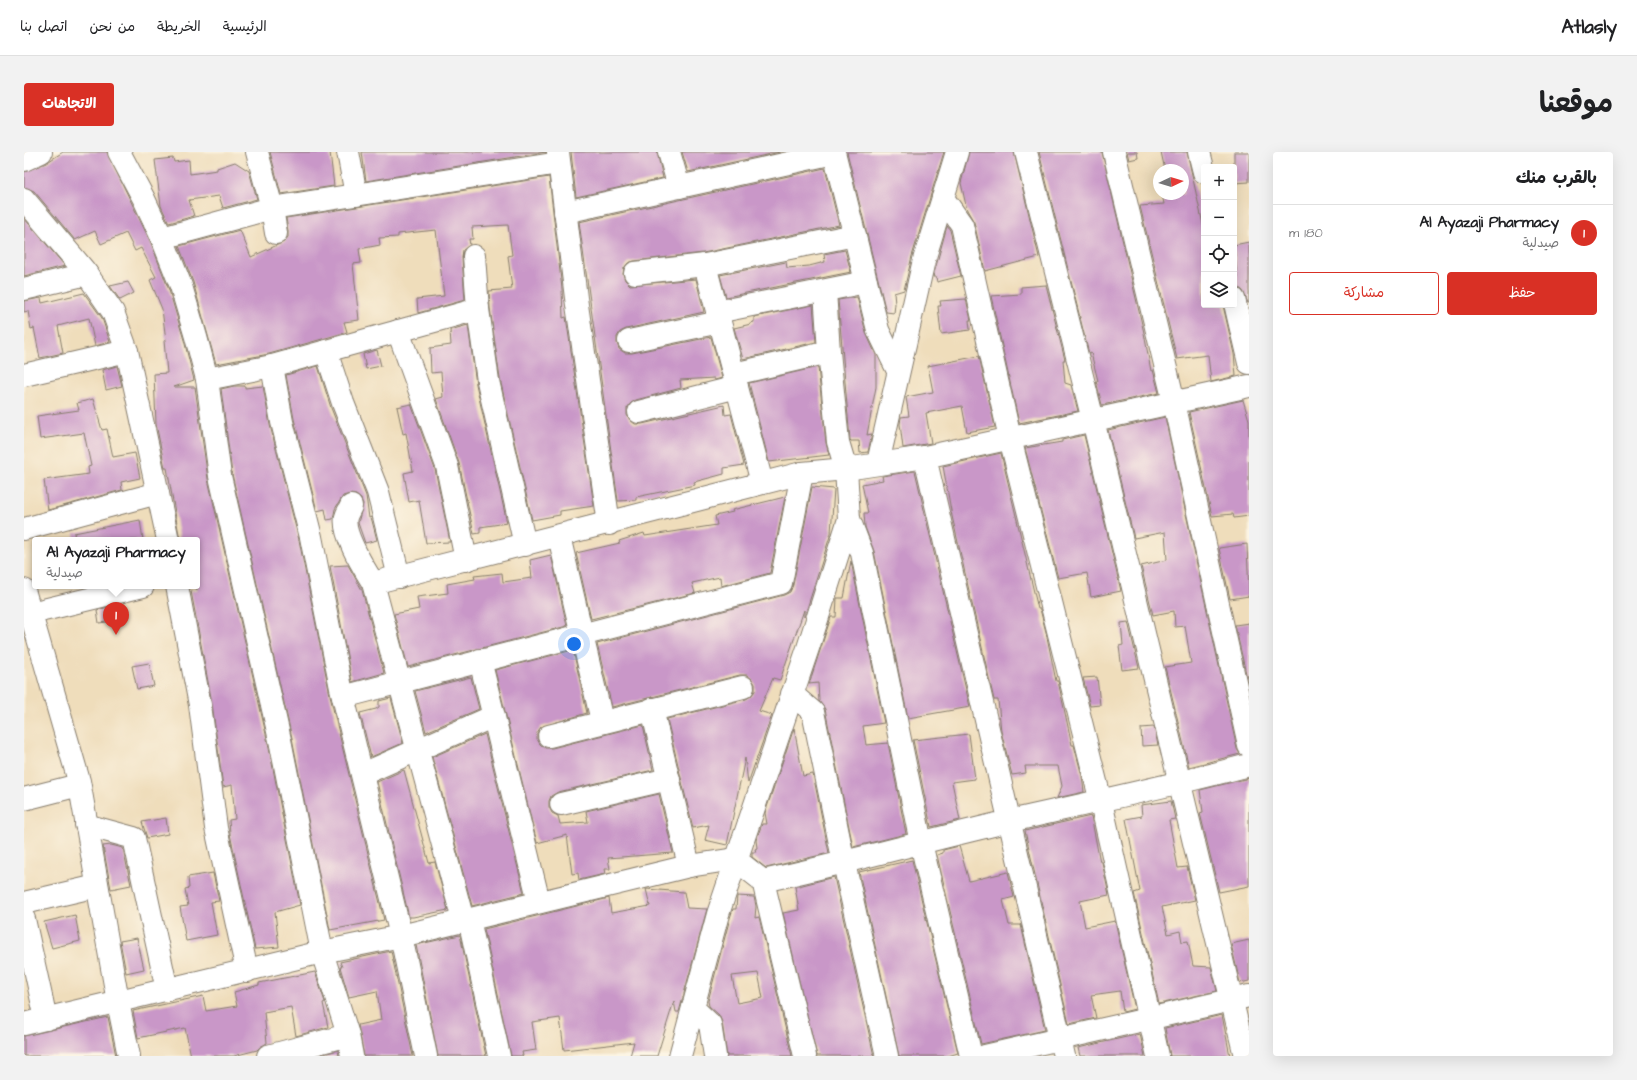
<!DOCTYPE html>
<html lang="ar">
<meta charset="utf-8">
<style>
:root{--surface:#fff;--page:#f2f2f2;--text:#202124;--muted:#757577;--line:#e0e0e0;--accent:#d93025}
body{margin:0;font-family:"Architects Daughter","Playpen Sans Arabic",sans-serif;background:var(--page);color:var(--text);direction:rtl}
.controls{position:absolute;right:12px;top:12px;display:grid;overflow:hidden;border-radius:4px;box-shadow:0 4px 16px #0002}
.controls button{width:36px;height:36px;display:grid;place-items:center;padding:0;border:0;border-bottom:1px solid var(--line);background:var(--surface);color:var(--text);font:20px sans-serif}
.compass{position:absolute;left:1129px;top:12px;width:36px;height:36px;border-radius:50%;background:var(--surface);box-shadow:0 4px 16px #0002;rotate:86deg}
.you{position:absolute;left:550px;top:492px;width:14px;height:14px;margin:-10px;border:3px solid #fff;border-radius:50%;background:#1a73e8;box-shadow:0 0 0 6px #1a73e833}
.badge{display:grid;place-items:center;width:26px;height:26px;border-radius:50%;background:var(--accent);color:#fff;font-size:13px;font-weight:700}
.pin{position:absolute;translate:-50% -33px;filter:drop-shadow(0 1px 2px #0008)}
.pin::after{content:'';position:absolute;top:21px;width:14px;height:12px;background:inherit;clip-path:polygon(0 0,100% 0,50% 100%)}
.popup{position:absolute;left:8px;top:385px;width:168px;height:52px;box-sizing:border-box;display:grid;place-content:center;border-radius:4px;background:var(--surface);filter:drop-shadow(0 1px 3px #0005);font-size:13px;white-space:nowrap;color:var(--muted)}
.popup b{font-size:15px;color:var(--text)}
.popup::after{content:'';position:absolute;left:50%;top:100%;margin-left:-8px;border:8px solid transparent;border-top-color:var(--surface)}
.list{margin:0;padding:0;list-style:none}
h2{display:flex;justify-content:space-between;align-items:center;height:52px;margin:0;padding:0 16px;font-size:17px}
h2 small{font-size:13px;font-weight:400;color:var(--muted)}
.list li{display:grid;grid-template-columns:26px 1fr auto;gap:12px;align-items:center;box-sizing:border-box;height:56px;padding:0 16px;border-top:1px solid var(--line)}
.list b{display:block;font-size:15px;white-space:nowrap}
.list p{margin:0;font-size:13px;white-space:nowrap;color:var(--muted)}
.list em{font-size:13px;font-style:normal;color:var(--muted)}
.actions{display:flex;gap:8px;padding:12px 16px}
.actions a{flex:1;padding:9px 0;border:1px solid var(--accent);border-radius:4px;text-align:center;font-size:14px;color:var(--accent)}
.actions .main{background:var(--accent);color:#fff}
.icon{flex:none;width:22px;height:22px;fill:none;stroke:currentColor;stroke-width:2;stroke-linecap:round;stroke-linejoin:round}
.map{position:relative;flex:none;width:1225px;height:904px;overflow:hidden;direction:ltr;border-radius:4px}
header{display:flex;align-items:center;gap:24px;box-sizing:border-box;height:56px;padding:0 20px;background:var(--surface);border-bottom:1px solid var(--line)}
header strong{font-size:19px}
nav{display:flex;gap:22px;margin-inline-start:auto;font-size:14px}
.intro{display:flex;align-items:center;justify-content:space-between;box-sizing:border-box;height:96px;padding:0 24px}
h1{margin:0;font-size:28px}
.button{padding:10px 18px;border-radius:4px;background:var(--accent);color:#fff;font-size:14px;font-weight:700}
main{display:flex;gap:24px;padding:0 24px}
aside{flex:1;background:var(--surface);border-radius:4px;box-shadow:0 4px 16px #0002}
.map>svg:first-child{display:block}
</style>
<header>
<strong>Atlasly</strong>
<nav><a>الرئيسية</a><a>الخريطة</a><a>من نحن</a><a>اتصل بنا</a></nav>
</header>
<div class="intro"><h1>موقعنا</h1><a class="button">الاتجاهات</a></div>
<main>
<aside>
<h2>بالقرب منك<small></small></h2>
<ul class="list">
<li><span class="badge">1</span><div><b>Al Ayazaji Pharmacy</b><p>صيدلية</p></div><em>180 m</em></li>
</ul>
<div class="actions"><a class="main">حفظ</a><a>مشاركة</a></div>
</aside>
<div class="map">
<svg width="1225" height="904" viewBox="0 0 1225 904">
<rect width="100%" height="100%" fill="#fcf5e5"/>
<filter id="ink" filterUnits="userSpaceOnUse"><feTurbulence type="fractalNoise" baseFrequency=".025" numOctaves="2"/><feDisplacementMap in="SourceGraphic" scale="8" xChannelSelector="R" yChannelSelector="G"/><feConvolveMatrix kernelMatrix="1 2 1 2 8 2 1 2 1" color-interpolation-filters="sRGB"/></filter>
<filter id="wash" filterUnits="userSpaceOnUse"><feTurbulence type="fractalNoise" baseFrequency=".012" numOctaves="4" result="noise"/><feDisplacementMap in="SourceGraphic" scale="16" xChannelSelector="R" yChannelSelector="G"/><feGaussianBlur stdDeviation="0.9" result="paint"/><feColorMatrix in="noise" values="0 0 0 0 0 0 0 0 0 0 0 0 0 0 0 0 0 1.4 0 .05"/><feComposite in="paint" operator="in"/></filter>
<g filter="url(#wash)">
<rect width="100%" height="100%" fill="#efddbb"/>
<g id="blocks">
<g fill="#c997c8" fill-rule="evenodd">
<path d="M 39,0 L 83,0 L 127,91 L 145,138 L 160,188 L 170,228 L 150,235 L 171,235 L 184,327 L 244,591 L 276,753 L 251,760 L 255,795 L 231,797 L 206,682 L 205,668 L 211,667 L 208,633 L 199,635 L 188,551 L 167,439 L 173,438 L 173,388 L 156,388 L 143,316 L 141,316 L 132,272 L 130,222 L 143,221 L 140,189 L 142,189 L 138,157 L 126,128 L 132,125 L 117,96 L 111,99 L 102,81 L 77,92 L 71,79 L 51,88 L 10,39 L 0,35 L 0,20 L 22,11 Z"/>
<path d="M 246,0 L 306,0 L 310,34 L 257,42 Z"/>
<path d="M 338,0 L 522,0 L 342,29 Z"/>
<path d="M 547,0 L 633,0 L 639,26 L 552,45 Z"/>
<path d="M 658,0 L 756,0 L 664,20 Z"/>
<path d="M 823,0 L 920,0 L 888,104 L 880,138 L 870,141 L 871,152 L 870,161 L 862,160 Z"/>
<path d="M 945,0 L 990,0 L 1015,105 L 961,119 L 950,70 L 943,58 L 937,31 Z"/>
<path d="M 1015,0 L 1078,0 L 1120,181 L 1127,219 L 1129,218 L 1135,241 L 1078,253 L 1072,229 L 1074,229 L 1067,201 L 1065,202 Z"/>
<path d="M 1103,0 L 1113,0 L 1114,6 L 1105,8 Z"/>
<path d="M 1137,0 L 1163,0 L 1180,77 L 1180,153 L 1199,153 L 1210,202 L 1212,224 L 1187,230 L 1184,203 L 1153,207 L 1116,54 L 1140,52 L 1138,42 L 1159,42 L 1159,18 L 1141,18 Z"/>
<path d="M 1210,0 L 1225,0 L 1225,30 L 1210,31 Z"/>
<path d="M 149,6 L 150,10 L 165,8 L 166,22 L 193,18 L 193,16 L 211,10 L 225,19 L 233,47 L 199,56 L 195,44 L 165,48 L 170,64 L 145,71 L 137,54 L 131,8 Z"/>
<path d="M 801,16 L 815,73 L 679,101 L 610,109 L 604,111 L 600,116 L 599,122 L 601,128 L 606,133 L 672,127 L 680,160 L 602,177 L 596,180 L 593,185 L 593,191 L 595,197 L 601,201 L 608,201 L 687,185 L 698,226 L 691,228 L 690,226 L 656,228 L 657,236 L 612,248 L 607,251 L 603,256 L 603,263 L 606,268 L 611,272 L 618,272 L 700,253 L 701,263 L 707,262 L 720,313 L 700,316 L 700,322 L 670,330 L 671,333 L 612,345 L 612,348 L 594,349 L 555,70 Z"/>
<path d="M 525,25 L 538,137 L 539,166 L 542,165 L 570,354 L 536,359 L 536,363 L 508,368 L 476,227 L 466,156 L 465,139 L 488,137 L 484,104 L 488,103 L 484,73 L 448,75 L 449,87 L 445,87 L 446,93 L 439,98 L 438,105 L 441,148 L 394,161 L 393,147 L 420,144 L 412,78 L 374,82 L 374,85 L 355,86 L 356,93 L 335,97 L 337,111 L 329,112 L 335,168 L 320,170 L 323,180 L 245,202 L 192,212 L 169,130 L 155,94 L 216,78 L 227,105 L 260,90 L 264,85 L 264,79 L 262,66 Z"/>
<path d="M 0,66 L 41,114 L 0,124 Z"/>
<path d="M 923,74 L 926,78 L 937,124 L 913,130 L 912,125 L 909,125 Z"/>
<path d="M 1225,90 L 1225,151 L 1224,151 L 1219,139 L 1214,135 L 1210,93 Z"/>
<path d="M 821,98 L 827,120 L 702,145 L 696,123 L 762,110 L 763,116 L 785,114 L 801,110 L 800,102 Z"/>
<path d="M 104,130 L 110,141 L 96,148 L 86,134 Z"/>
<path d="M 1022,133 L 1041,208 L 1039,208 L 1041,231 L 1047,233 L 1054,259 L 995,271 L 967,144 L 997,142 L 997,135 Z"/>
<path d="M 60,141 L 78,166 L 86,190 L 71,194 L 65,166 L 34,174 L 39,201 L 16,206 L 10,176 L 7,177 L 4,159 L 0,160 L 0,149 L 17,146 L 18,151 Z"/>
<path d="M 833,145 L 842,181 L 852,203 L 852,235 L 843,283 L 848,282 L 844,300 L 836,301 L 835,289 L 827,289 L 826,288 L 814,148 Z"/>
<path d="M 942,147 L 947,168 L 945,168 L 946,178 L 917,182 L 914,154 L 917,154 L 916,149 Z"/>
<path d="M 789,153 L 792,190 L 719,207 L 710,176 L 727,172 L 727,171 L 730,170 L 730,165 Z"/>
<path d="M 444,173 L 452,232 L 483,371 L 456,375 L 456,381 L 450,382 L 435,311 L 412,247 L 419,245 L 417,220 L 407,221 L 406,196 L 427,193 L 426,178 Z"/>
<path d="M 353,198 L 357,214 L 342,217 L 339,202 Z"/>
<path d="M 955,204 L 971,275 L 943,280 L 938,254 L 902,261 L 907,291 L 879,296 L 876,272 L 877,265 L 885,264 L 882,245 L 909,240 L 904,214 Z"/>
<path d="M 93,214 L 98,234 L 82,238 L 78,218 Z"/>
<path d="M 294,214 L 307,256 L 342,344 L 345,366 L 347,365 L 353,388 L 341,391 L 334,371 L 339,352 L 337,347 L 332,343 L 326,342 L 319,344 L 311,357 L 309,367 L 303,368 L 301,357 L 293,359 L 270,267 L 262,223 Z"/>
<path d="M 794,215 L 802,291 L 805,303 L 745,310 L 725,231 Z"/>
<path d="M 210,234 L 221,234 L 221,236 L 239,234 L 246,273 L 275,388 L 307,548 L 360,768 L 306,778 L 268,586 L 208,322 L 197,237 Z"/>
<path d="M 69,247 L 78,278 L 83,277 L 89,305 L 111,301 L 116,326 L 97,330 L 98,338 L 24,358 L 20,328 L 65,322 L 64,315 L 67,314 L 60,281 L 16,287 L 13,264 L 55,258 L 53,251 Z"/>
<path d="M 1219,248 L 1225,268 L 1225,364 L 1210,366 L 1209,362 L 1188,364 L 1165,260 Z"/>
<path d="M 387,252 L 411,317 L 426,390 L 402,391 L 395,348 L 385,350 L 380,321 L 389,319 L 382,281 L 379,282 L 373,255 Z"/>
<path d="M 1141,265 L 1213,597 L 1216,602 L 1165,615 L 1141,515 L 1167,511 L 1161,474 L 1151,475 L 1150,459 L 1129,463 L 1117,414 L 1143,408 L 1141,380 L 1110,386 L 1084,278 Z"/>
<path d="M 1060,283 L 1097,439 L 1067,445 L 1063,421 L 1034,426 L 1001,296 L 1038,290 L 1038,288 Z"/>
<path d="M 977,301 L 1014,457 L 1016,457 L 1022,480 L 1032,529 L 1034,529 L 1048,593 L 1050,593 L 1058,624 L 1060,640 L 1033,646 L 1038,634 L 1034,614 L 1001,614 L 1002,621 L 988,623 L 977,579 L 974,548 L 970,548 L 928,364 L 919,314 Z"/>
<path d="M 891,319 L 946,555 L 884,566 L 850,399 L 841,375 L 840,361 L 844,361 L 838,332 L 859,328 L 858,324 Z"/>
<path d="M 788,335 L 810,337 L 807,381 L 781,463 L 780,465 L 780,458 L 756,528 L 749,526 L 735,559 L 748,563 L 724,631 L 721,606 L 703,693 L 681,688 L 685,673 L 669,676 L 643,567 L 722,547 L 727,544 L 731,539 L 731,532 L 728,527 L 723,523 L 716,523 L 588,555 L 573,492 L 760,443 L 766,440 L 769,433 Z"/>
<path d="M 761,345 L 746,421 L 697,434 L 696,425 L 668,431 L 671,441 L 567,467 L 552,401 L 596,391 L 595,389 L 620,381 L 621,384 L 693,373 L 691,364 L 709,360 L 708,358 Z"/>
<path d="M 116,368 L 119,388 L 51,388 L 50,381 Z"/>
<path d="M 1223,392 L 1225,444 L 1206,447 L 1195,396 Z"/>
<path d="M 527,403 L 543,474 L 384,515 L 370,462 L 395,457 L 393,445 L 424,441 L 423,432 L 451,427 L 450,424 L 478,421 L 479,430 L 508,426 L 506,408 Z"/>
<path d="M 827,409 L 860,571 L 839,574 L 842,593 L 864,591 L 882,682 L 829,695 L 801,557 L 795,549 L 794,531 L 785,532 L 807,465 L 812,465 L 813,446 L 820,446 Z"/>
<path d="M 324,413 L 338,438 L 360,521 L 328,530 L 306,414 Z"/>
<path d="M 88,454 L 90,469 L 75,471 L 73,458 Z"/>
<path d="M 1104,470 L 1115,516 L 1098,518 L 1095,494 L 1099,493 L 1097,471 Z"/>
<path d="M 1225,471 L 1225,535 L 1211,473 Z"/>
<path d="M 549,498 L 563,561 L 517,575 L 513,581 L 513,587 L 516,592 L 521,596 L 528,596 L 619,573 L 629,618 L 534,640 L 527,644 L 525,649 L 525,655 L 528,661 L 534,664 L 536,672 L 564,670 L 562,659 L 635,642 L 649,701 L 584,706 L 586,717 L 580,717 L 581,722 L 555,728 L 554,721 L 548,722 L 543,683 L 513,691 L 471,518 Z"/>
<path d="M 125,511 L 130,534 L 113,537 L 108,514 Z"/>
<path d="M 447,525 L 455,557 L 402,580 L 391,539 Z"/>
<path d="M 1073,525 L 1076,553 L 1066,554 L 1059,526 Z"/>
<path d="M 367,546 L 379,591 L 347,605 L 336,561 L 352,557 L 355,555 L 355,549 Z"/>
<path d="M 1130,575 L 1134,593 L 1118,594 L 1117,576 Z"/>
<path d="M 770,576 L 779,624 L 789,622 L 805,701 L 742,716 L 728,705 L 728,700 L 732,700 L 731,697 L 733,696 L 732,688 L 738,672 L 743,672 L 741,661 Z"/>
<path d="M 461,582 L 500,741 L 448,754 L 408,605 Z"/>
<path d="M 945,582 L 951,627 L 928,630 L 936,668 L 907,675 L 889,588 Z"/>
<path d="M 380,618 L 405,711 L 411,710 L 424,758 L 389,765 L 385,765 L 353,630 Z"/>
<path d="M 1225,626 L 1225,734 L 1195,740 L 1176,661 L 1179,660 L 1176,638 Z"/>
<path d="M 1147,649 L 1151,667 L 1145,668 L 1154,716 L 1163,715 L 1171,748 L 1138,755 L 1144,782 L 1156,779 L 1158,790 L 1164,789 L 1169,814 L 1187,815 L 1193,839 L 1135,852 L 1110,741 L 1116,739 L 1102,667 L 1118,664 L 1117,653 Z"/>
<path d="M 1067,664 L 1076,710 L 1078,710 L 1085,743 L 1056,749 L 1061,775 L 1091,769 L 1111,857 L 1099,860 L 1096,839 L 1067,843 L 1072,866 L 1045,872 L 1001,679 Z"/>
<path d="M 142,666 L 144,682 L 123,686 L 118,670 Z"/>
<path d="M 87,693 L 99,696 L 107,733 L 87,737 L 79,694 Z"/>
<path d="M 935,694 L 945,729 L 984,720 L 990,745 L 979,748 L 985,773 L 997,773 L 1021,878 L 957,892 L 913,703 L 919,701 L 919,698 Z"/>
<path d="M 888,708 L 934,901 L 924,904 L 875,904 L 835,720 Z"/>
<path d="M 189,721 L 195,749 L 187,750 L 193,783 L 162,789 L 156,755 L 164,754 L 161,737 L 165,736 L 164,725 Z"/>
<path d="M 810,725 L 850,904 L 793,904 L 759,761 L 775,758 L 771,735 Z"/>
<path d="M 622,737 L 660,740 L 663,756 L 683,757 L 655,860 L 652,860 L 650,849 L 633,904 L 606,904 L 610,890 L 540,898 L 536,866 L 508,870 L 512,898 L 498,900 L 499,904 L 487,904 L 460,777 L 585,746 L 587,761 L 626,754 Z"/>
<path d="M 713,744 L 730,745 L 732,754 L 731,766 L 735,765 L 768,904 L 703,904 L 698,870 L 695,863 L 685,854 L 684,849 L 706,766 L 709,757 L 712,757 ZM 734,821 L 739,846 L 713,851 L 708,824 Z"/>
<path d="M 51,763 L 56,789 L 28,796 L 20,770 Z"/>
<path d="M 436,783 L 462,904 L 414,904 L 392,793 Z"/>
<path d="M 113,786 L 120,817 L 102,821 L 96,789 Z"/>
<path d="M 1225,788 L 1225,829 L 1216,831 L 1207,792 Z"/>
<path d="M 367,799 L 389,904 L 340,904 L 334,873 L 357,868 L 353,839 L 325,845 L 316,815 L 318,815 L 316,810 Z"/>
<path d="M 291,820 L 301,850 L 299,851 L 304,875 L 272,884 L 267,855 L 240,860 L 243,891 L 236,895 L 233,898 L 210,904 L 167,904 L 161,876 L 114,886 L 109,859 L 179,844 L 182,859 L 213,854 L 210,840 L 235,833 L 235,831 Z"/>
<path d="M 1198,863 L 1206,904 L 1146,904 L 1141,876 Z"/>
<path d="M 84,865 L 92,904 L 0,904 L 0,884 Z"/>
<path d="M 1116,882 L 1121,904 L 1056,904 L 1054,896 Z"/>
<path d="M 314,898 L 315,904 L 293,904 Z"/>
</g>
</g>
</g>
<g filter="url(#ink)">
<use href="#blocks" fill-opacity="0" stroke="#867c6c" stroke-width="1"/>
<g fill="none" stroke-linecap="round" stroke-linejoin="round">
<g stroke="#867c6c" stroke-width="24">
<g id="minor">
<path d="M 95,0 L 120,47 L 138,86 L 157,134 L 172,185 L 183,227 L 196,324 L 256,588 L 298,800 L 324,883 L 328,904"/>
<path d="M 233,0 L 248,56 L 252,81"/>
<path d="M 324,0 L 332,43"/>
<path d="M 534,0 L 552,146 L 585,372"/>
<path d="M 645,0 L 655,35"/>
<path d="M 810,0 L 854,178 L 874,219"/>
<path d="M 1002,0 L 1069,268 L 1221,904"/>
<path d="M 1090,0 L 1150,250 L 1225,594"/>
<path d="M 1175,0 L 1180,20"/>
<path d="M 0,8 L 17,0"/>
<path d="M 919,46 L 938,73 L 986,286 L 1077,650 L 1134,904"/>
<path d="M 0,47 L 60,118 L 89,160 L 103,199 L 144,388"/>
<path d="M 541,60 L 810,1"/>
<path d="M 138,86 L 248,56 L 535,11"/>
<path d="M 450,104 L 454,157 L 464,229 L 501,393"/>
<path d="M 681,113 L 738,331"/>
<path d="M 611,121 L 681,113 L 831,83"/>
<path d="M 0,137 L 63,122"/>
<path d="M 1210,147 L 1225,211"/>
<path d="M 693,160 L 842,130"/>
<path d="M 374,179 L 423,314 L 442,408"/>
<path d="M 605,189 L 696,170"/>
<path d="M 302,199 L 319,251 L 354,340 L 375,425"/>
<path d="M 248,214 L 258,270 L 287,385 L 317,536 L 377,784 L 402,904"/>
<path d="M 710,222 L 805,200"/>
<path d="M 0,223 L 103,199"/>
<path d="M 183,227 L 248,214 L 454,157"/>
<path d="M 615,260 L 713,235"/>
<path d="M 901,305 L 1040,904"/>
<path d="M 854,311 L 900,108 L 933,0"/>
<path d="M 327,354 C 326,357 323,361 322,365 C 318,382 340,416 349,431 L 439,768"/>
<path d="M 825,367 L 838,401 L 897,691 L 947,904"/>
<path d="M 0,377 L 134,341"/>
<path d="M 535,384 L 578,569"/>
<path d="M 349,431 L 778,321 L 822,317 L 901,305 L 1225,234"/>
<path d="M 153,434 L 176,553 L 192,676 L 223,819"/>
<path d="M 0,438 L 55,629 L 94,850 L 105,904"/>
<path d="M 7,461 L 119,434"/>
<path d="M 456,508 L 515,750"/>
<path d="M 768,542 L 789,560 L 820,711 L 863,904"/>
<path d="M 319,545 L 757,431 L 778,321"/>
<path d="M 628,557 L 665,714"/>
<path d="M 525,584 L 719,535"/>
<path d="M 339,622 L 470,564"/>
<path d="M 0,647 L 55,633"/>
<path d="M 537,652 L 645,627"/>
<path d="M 62,673 L 110,686 L 143,838"/>
<path d="M 739,729 L 781,904"/>
<path d="M 0,751 L 73,734"/>
<path d="M 0,767 L 22,867"/>
<path d="M 445,767 L 475,904"/>
<path d="M 669,856 L 686,872 L 691,904"/>
<path d="M 0,872 L 298,800 L 377,784 L 665,714 L 711,707 L 739,729 C 822,711 904,688 986,669 C 1066,651 1146,634 1225,613"/>
<path d="M 244,904 L 324,883"/>
<path d="M 656,904 L 694,762 L 784,496 L 825,367 L 822,317 L 814,290 L 805,200 L 801,139"/>
<path d="M 961,904 L 1225,844"/>
</g>
</g>
<use href="#minor" stroke="#fff" stroke-width="22"/>
</g>
</g>
</svg>
<div class="controls">
<button>+</button>
<button>−</button>
<button><svg class="icon" aria-label="locate" viewBox="0 0 24 24"><circle cx="12" cy="12" r="6"/><path d="M12 2v4M12 18v4M2 12h4M18 12h4"/></svg></button>
<button><svg class="icon" aria-label="layers" viewBox="0 0 24 24"><path d="M12 4l9 5-9 5-9-5zM3 14l9 5 9-5"/></svg></button>
</div>
<svg class="compass" viewBox="-18 -18 36 36"><path d="M0-13l5 13h-10z" fill="#e53935"/><path d="M0 13l5-13h-10z" fill="#757577"/></svg>
<div class="you"></div>
<div class="pin badge" style="left:92px;top:483px">1</div>
<div class="popup"><b>Al Ayazaji Pharmacy</b>صيدلية</div>
</div>
</main>
